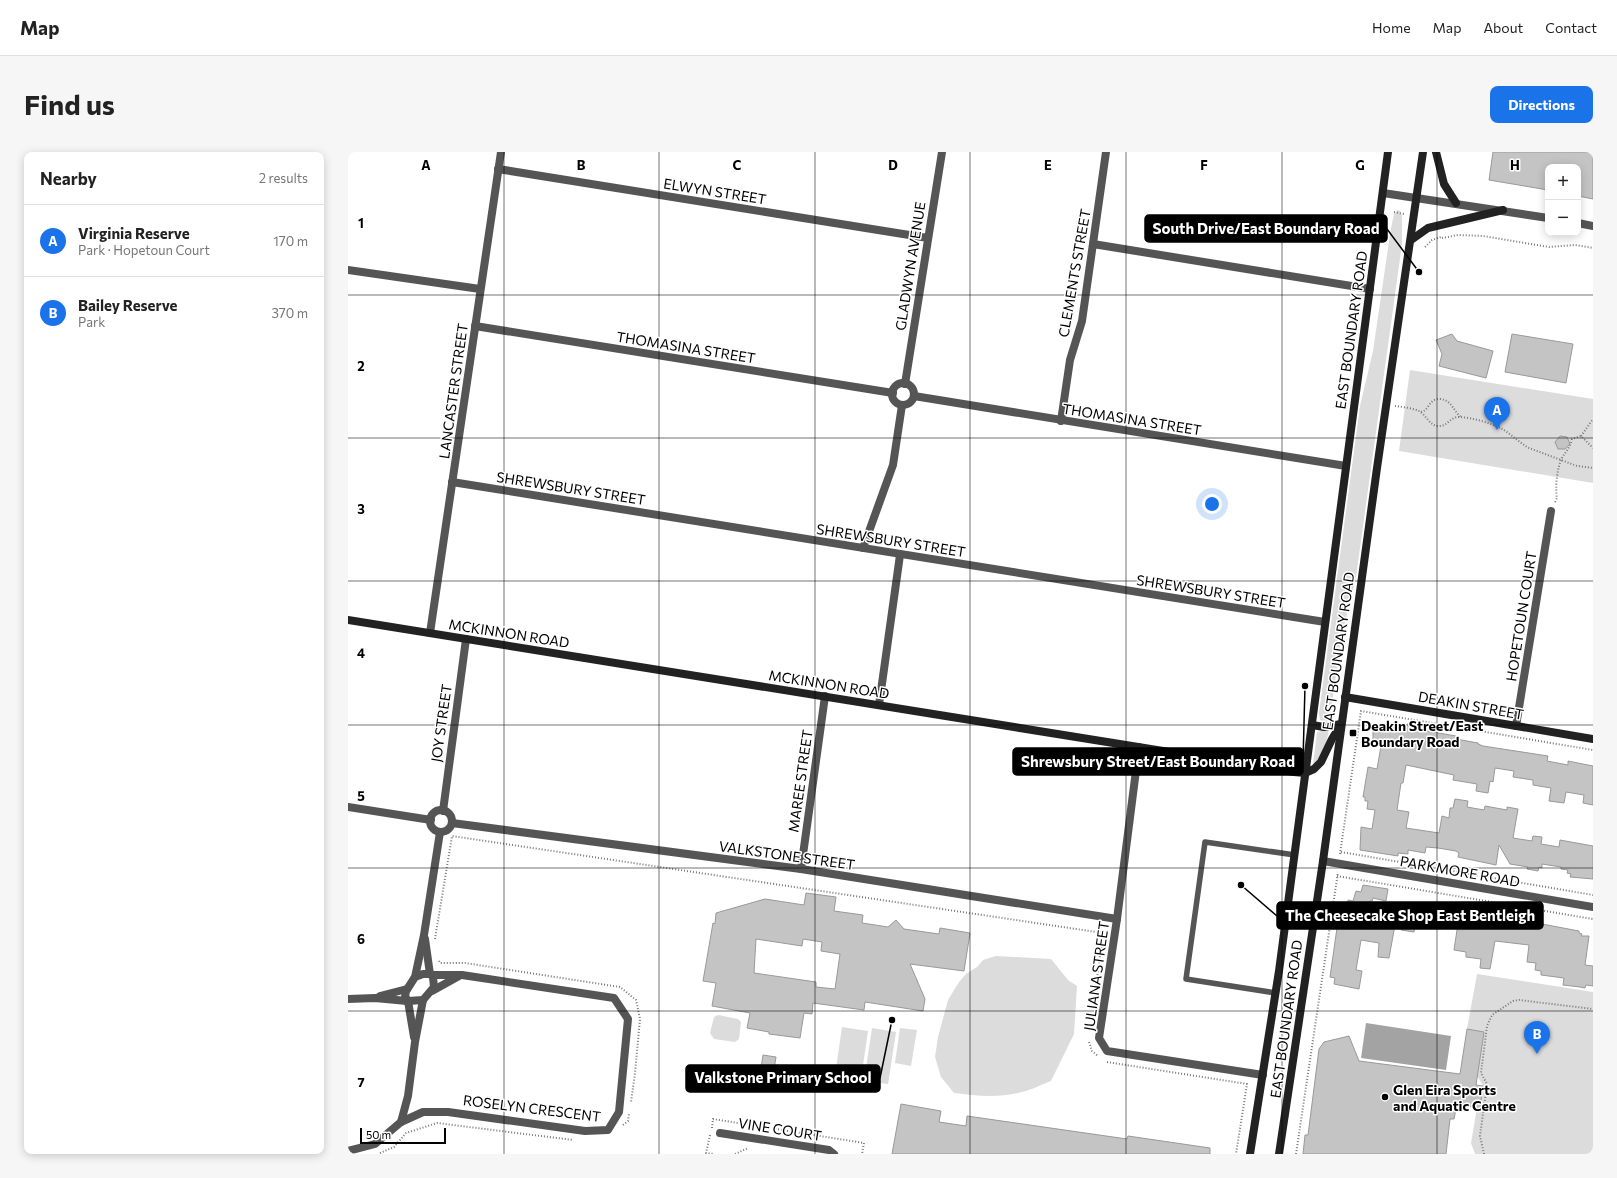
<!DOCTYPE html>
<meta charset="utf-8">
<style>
:root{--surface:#fff;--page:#f6f6f6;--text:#222;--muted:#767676;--line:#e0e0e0;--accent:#1a73e8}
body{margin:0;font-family:Commissioner,sans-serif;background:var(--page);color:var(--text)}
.controls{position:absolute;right:12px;top:12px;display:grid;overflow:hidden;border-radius:8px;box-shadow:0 2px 10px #0003}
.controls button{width:36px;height:36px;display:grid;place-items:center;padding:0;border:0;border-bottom:1px solid var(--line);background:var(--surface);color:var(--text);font:20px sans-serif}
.scale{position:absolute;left:12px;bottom:10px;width:86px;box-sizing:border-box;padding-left:4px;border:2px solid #000;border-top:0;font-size:11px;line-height:14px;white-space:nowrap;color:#000;-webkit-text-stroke:3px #fff;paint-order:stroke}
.you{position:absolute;left:864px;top:352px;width:14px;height:14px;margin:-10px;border:3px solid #fff;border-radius:50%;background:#1a73e8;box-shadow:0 0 0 6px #1a73e833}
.badge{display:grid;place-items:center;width:26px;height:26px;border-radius:50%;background:var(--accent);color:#fff;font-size:13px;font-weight:700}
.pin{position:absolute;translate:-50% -33px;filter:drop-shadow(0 1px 2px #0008)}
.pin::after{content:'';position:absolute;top:21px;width:14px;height:12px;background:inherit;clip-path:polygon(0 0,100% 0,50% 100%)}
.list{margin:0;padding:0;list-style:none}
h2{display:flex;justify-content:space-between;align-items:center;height:52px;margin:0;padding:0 16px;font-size:17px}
h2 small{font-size:13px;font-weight:400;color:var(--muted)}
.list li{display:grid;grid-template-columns:26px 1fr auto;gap:12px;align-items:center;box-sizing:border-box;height:72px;padding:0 16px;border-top:1px solid var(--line)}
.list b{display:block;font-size:15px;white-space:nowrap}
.list p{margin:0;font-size:13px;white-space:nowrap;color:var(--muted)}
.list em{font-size:13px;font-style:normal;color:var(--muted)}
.map{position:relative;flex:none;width:1245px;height:1002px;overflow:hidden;border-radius:8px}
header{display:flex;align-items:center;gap:24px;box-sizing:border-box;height:56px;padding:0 20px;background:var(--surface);border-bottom:1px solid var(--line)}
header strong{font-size:19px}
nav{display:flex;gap:22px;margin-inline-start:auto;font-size:14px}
.intro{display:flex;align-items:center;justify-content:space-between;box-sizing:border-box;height:96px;padding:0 24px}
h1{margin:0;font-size:28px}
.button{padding:10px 18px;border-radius:8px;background:var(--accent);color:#fff;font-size:14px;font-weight:700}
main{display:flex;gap:24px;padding:0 24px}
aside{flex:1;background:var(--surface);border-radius:8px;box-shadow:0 2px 10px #0003}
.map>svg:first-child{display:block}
</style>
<header>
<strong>Map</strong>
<nav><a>Home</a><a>Map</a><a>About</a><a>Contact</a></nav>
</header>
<div class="intro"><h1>Find us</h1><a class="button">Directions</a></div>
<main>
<aside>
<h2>Nearby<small>2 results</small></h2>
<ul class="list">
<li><span class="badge">A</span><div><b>Virginia Reserve</b><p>Park · Hopetoun Court</p></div><em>170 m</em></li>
<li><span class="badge">B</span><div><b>Bailey Reserve</b><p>Park</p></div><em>370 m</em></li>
</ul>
</aside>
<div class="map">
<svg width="1245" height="1002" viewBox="0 0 1245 1002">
<rect width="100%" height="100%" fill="#fff"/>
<g fill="#dcdcdc">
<path d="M 1050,58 L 1052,59 L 1054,63 L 1054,92 L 1008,425 L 993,487 L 982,566 L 982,569 L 978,571 L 972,568 L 971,561 L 1012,254 L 1025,199 L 1043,76 L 1046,62 Z"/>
<path d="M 1062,218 L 1245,247 L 1245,331 L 1051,299 Z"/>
<path d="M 981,577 C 979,589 975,605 965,613 L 969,580 Z"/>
<path d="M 648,804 L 703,807 L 720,828 L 729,834 L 726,882 L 703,929 C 694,932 684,938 674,940 C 651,946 629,944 606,941 L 593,925 L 587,905 L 590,885 L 600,848 L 611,830 L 618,822 L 629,815 L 635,808 Z"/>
<path d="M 1129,822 L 1245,840 L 1245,1002 L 1127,1002 L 1123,991 L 1129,956 L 1132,955 L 1135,934 L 1129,924 L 1136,880 L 1119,877 Z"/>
<path d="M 370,863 L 390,867 L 393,870 L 391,887 L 387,890 L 366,887 L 362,881 L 366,865 Z"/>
<path d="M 494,875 L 520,879 L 513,927 L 487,923 Z"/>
<path d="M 524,876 L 548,880 L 540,932 L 516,929 Z"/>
<path d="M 552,876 L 569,878 L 563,914 L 547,911 Z"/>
</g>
<path fill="#a3a3a3" d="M 1018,871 L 1103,884 L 1098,918 L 1013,906 Z"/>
<g fill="#c4c4c4" stroke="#999" fill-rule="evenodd">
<path d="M 1145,0 L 1245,0 L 1245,47 L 1230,44 L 1230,15 L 1200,15 L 1200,38 L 1141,28 Z"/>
<path d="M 1104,182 L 1109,189 L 1145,199 L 1138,226 L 1091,214 L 1094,202 L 1088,188 Z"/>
<path d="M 1164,182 L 1225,192 L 1218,231 L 1157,220 Z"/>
<path d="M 1212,284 L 1219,285 L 1222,292 L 1217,297 L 1210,297 L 1207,290 Z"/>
<path d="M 1059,572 L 1067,573 L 1067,576 L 1079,578 L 1079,579 L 1108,584 L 1108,587 L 1130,591 L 1130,592 L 1135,594 L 1200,604 L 1199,609 L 1220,613 L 1220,609 L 1245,614 L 1245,653 L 1235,651 L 1236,643 L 1218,640 L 1216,651 L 1201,649 L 1203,636 L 1185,633 L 1185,628 L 1165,625 L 1166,619 L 1147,616 L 1145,630 L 1142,629 L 1140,641 L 1128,639 L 1129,632 L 1105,628 L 1106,623 L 1058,613 L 1055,631 L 1053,631 L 1049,658 L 1061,660 L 1058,676 L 1091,681 L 1094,664 L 1101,666 L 1102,656 L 1105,656 L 1107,647 L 1120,649 L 1119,655 L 1136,658 L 1137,654 L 1159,658 L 1159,655 L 1170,657 L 1165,686 L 1184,689 L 1185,684 L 1194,685 L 1193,692 L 1211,695 L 1212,688 L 1245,694 L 1245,727 L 1222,725 L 1223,722 L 1219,721 L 1220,718 L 1213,717 L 1213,715 L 1194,712 L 1194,716 L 1191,715 L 1190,719 L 1179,717 L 1180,715 L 1162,712 L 1151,693 L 1148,713 L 1110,705 L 1111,701 L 1108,699 L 1090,696 L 1078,695 L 1077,701 L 1060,698 L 1060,702 L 1050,701 L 1050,704 L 1012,698 L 1013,675 L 1024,677 L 1027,658 L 1019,657 L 1020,649 L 1017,649 L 1017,645 L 1015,645 L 1020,615 L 1029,617 L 1033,594 L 1025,594 L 1025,573 L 1058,573 Z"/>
<path d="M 1015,733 L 1040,737 L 1038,749 L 1025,746 L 1024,749 L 1022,749 L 1019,766 L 1032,769 L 1032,771 L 1047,773 L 1041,806 L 1030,805 L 1031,791 L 1013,788 L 1008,818 L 1014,819 L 1011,837 L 986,832 L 987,826 L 982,825 L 990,769 L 994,770 L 995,765 L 997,766 L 1000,748 L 1005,749 L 1008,739 L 1013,740 Z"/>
<path d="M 458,741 L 488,745 L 486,759 L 515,763 L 514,771 L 540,775 L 548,768 L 556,777 L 591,782 L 592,776 L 622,781 L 616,819 L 562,812 L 577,847 L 575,859 L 517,850 L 516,858 L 465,851 L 464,862 L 456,861 L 452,886 L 421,882 L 421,880 L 399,876 L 402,861 L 364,854 L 368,831 L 355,829 L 365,771 L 367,772 L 368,761 L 417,747 L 456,753 ZM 408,787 L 454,794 L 455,787 L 474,790 L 473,799 L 492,802 L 487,837 L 468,835 L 468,830 L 406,821 Z"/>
<path d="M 1073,753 L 1083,755 L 1079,776 L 1067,774 L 1066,780 L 1053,778 L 1056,761 L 1060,762 L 1061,757 L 1068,759 L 1069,756 L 1072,756 Z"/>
<path d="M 1116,757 L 1125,759 L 1124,761 L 1133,762 L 1133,766 L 1194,774 L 1194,772 L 1231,779 L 1231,781 L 1234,782 L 1233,784 L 1241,784 L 1237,813 L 1245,814 L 1245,834 L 1238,833 L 1237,836 L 1232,835 L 1215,833 L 1216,826 L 1193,823 L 1193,819 L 1187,818 L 1188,811 L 1179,810 L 1181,793 L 1147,789 L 1142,817 L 1132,816 L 1133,807 L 1118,805 L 1118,800 L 1106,798 L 1112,758 Z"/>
<path d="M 1119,877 L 1136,880 L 1128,933 L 1135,934 L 1132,956 L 1109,952 L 1106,967 L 1102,967 L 1098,1002 L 955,1002 L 957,983 L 960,983 L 971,897 L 976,890 L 1001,884 L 1011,909 L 1112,922 Z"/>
<path d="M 415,903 L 428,905 L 426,918 L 413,916 Z"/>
<path d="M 553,952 L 593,959 L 591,970 L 618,974 L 619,964 L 779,987 L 780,984 L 862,996 L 862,1002 L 544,1002 Z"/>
</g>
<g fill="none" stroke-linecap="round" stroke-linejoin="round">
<g stroke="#777" stroke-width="2" stroke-dasharray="1 2" stroke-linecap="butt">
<path d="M 1046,60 L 1056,62"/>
<path d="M 1094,86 L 1110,83 L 1135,84 L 1201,95 L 1227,93 L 1245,96"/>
<path d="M 1077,95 L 1084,88 L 1093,85"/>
<path d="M 1047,254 C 1055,255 1064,256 1071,259 C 1078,263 1082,274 1090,274 C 1100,275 1102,264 1112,265 C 1125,266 1144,271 1156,278 C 1165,284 1172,291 1181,296 L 1229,314 L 1245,316"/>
<path d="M 1073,260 C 1081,259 1081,246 1092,247 C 1104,248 1105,259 1113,265"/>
<path d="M 1233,284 L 1245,267"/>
<path d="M 1207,350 L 1209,346 C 1207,337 1209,315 1214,306 C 1218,299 1222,296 1224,287 L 1233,284 L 1245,296"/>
<path d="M 993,700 L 1245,743"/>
<path d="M 992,702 L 1013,559 L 1245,598"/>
<path d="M 989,724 L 1245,767"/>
<path d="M 87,787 L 104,684 L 755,781 L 748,834"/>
<path d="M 91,809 L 92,811 L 117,811 L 272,835 L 288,848 L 292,867 L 287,921 L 283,950"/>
<path d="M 741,890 L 744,899 L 750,904"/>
<path d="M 759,910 L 899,932 L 888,1002"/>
<path d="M 275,973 L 280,969 L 281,962"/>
<path d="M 364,976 L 365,967 L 516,991 L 514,1002"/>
<path d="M 362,983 L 358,1001 L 366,1002"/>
<path d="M 32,1001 L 46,995 L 58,981 L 89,971 L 225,988"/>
<path d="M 387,1002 L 400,996"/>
<path d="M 948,1002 L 990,720"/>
<path d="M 1136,1002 L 1132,984 L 1139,932 L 1133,921 L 1139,874 L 1144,863 L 1165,849 L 1171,848 L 1245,857"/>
</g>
<path stroke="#555" stroke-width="5.5" d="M 928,841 L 838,827 L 857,690 L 947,703"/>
<g stroke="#555" stroke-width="8">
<path d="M 150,17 L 580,86"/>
<path d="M 1035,41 L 1200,66"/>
<path d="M 1230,71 L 1245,74"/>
<path d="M 745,92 L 1022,137"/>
<path d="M 0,118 L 132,137"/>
<path d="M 127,174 L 545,241"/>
<circle cx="555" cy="242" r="11"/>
<path d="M 557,232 L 594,0"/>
<path d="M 566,244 L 998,314"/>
<path d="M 713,269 L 722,208 L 734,169 L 758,0"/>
<path d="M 104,330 L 977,470"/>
<path d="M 515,396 L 545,313 L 554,253"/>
<path d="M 82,481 L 153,0"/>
<path d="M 531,553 L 552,403"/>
<path d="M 1168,574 L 1203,359"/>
<path d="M 791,595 L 769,767 L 751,886 L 759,899 L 915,923"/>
<path d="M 0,655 L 83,668"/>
<circle cx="93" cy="669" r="11"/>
<path d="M 95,659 L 118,487"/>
<path d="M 104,671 L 453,717 L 769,767"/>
<path d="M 975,709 L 1245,755"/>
<path d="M 453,717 L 477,544"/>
<path d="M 77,787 L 82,822"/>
<path d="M 67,825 L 75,822 L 82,822 L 85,825 L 86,835 L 75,848 L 60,849 L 57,845 L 58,839 L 67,825 L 76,783 L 92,680"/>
<path d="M 84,839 L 111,824"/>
<path d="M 32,844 L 59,837"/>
<path d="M 0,847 L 27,846 L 59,849"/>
<path d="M 60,849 L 66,885"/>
<path d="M 53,970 L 60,944 L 67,890 L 75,848"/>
<path d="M 372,981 L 481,998 L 486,1002"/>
<path d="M 0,999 L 27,992 L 53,970 L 75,960 L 100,960 L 237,979 L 260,978 L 271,960 L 280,867 L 266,846 L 114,823 L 84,823"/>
</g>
<g stroke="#222" stroke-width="8">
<path d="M 1088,0 L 1096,32 L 1108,51"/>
<path d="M 1063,88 L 1080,76 L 1155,58"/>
<path d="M 0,468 L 946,620 L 957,621 L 966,617 L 973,610 L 984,587 L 993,572"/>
<path d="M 997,545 L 1245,587"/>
<path d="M 964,573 L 976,575 L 993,572"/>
<path d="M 902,1002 L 931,819 L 1040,0"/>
<path d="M 931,1002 L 975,709 L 1029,316 L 1075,0"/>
</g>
</g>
<path fill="none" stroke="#000" stroke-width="1" stroke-opacity="0.55" d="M 156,0 L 156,1002M 311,0 L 311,1002M 467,0 L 467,1002M 622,0 L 622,1002M 778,0 L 778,1002M 934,0 L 934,1002M 1089,0 L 1089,1002M 0,143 L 1245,143M 0,286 L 1245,286M 0,429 L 1245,429M 0,573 L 1245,573M 0,716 L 1245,716M 0,859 L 1245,859"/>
<g fill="#000" stroke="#fff" stroke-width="1.5">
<rect x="1001" y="577" width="8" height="8" rx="2"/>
<circle cx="1037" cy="945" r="4"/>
</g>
<g text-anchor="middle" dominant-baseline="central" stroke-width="3" stroke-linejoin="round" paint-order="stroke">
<g font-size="14" fill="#000" stroke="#fff">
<text transform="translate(367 39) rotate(9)">ELWYN STREET</text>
<text transform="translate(562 114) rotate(-81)">GLADWYN AVENUE</text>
<text transform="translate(726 121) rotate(-80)">CLEMENTS STREET</text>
<text transform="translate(1003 178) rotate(-82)">EAST BOUNDARY ROAD</text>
<text transform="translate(338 195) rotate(9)">THOMASINA STREET</text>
<text transform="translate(105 239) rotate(-82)">LANCASTER STREET</text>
<text transform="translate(784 267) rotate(9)">THOMASINA STREET</text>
<text transform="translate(223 336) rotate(9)">SHREWSBURY STREET</text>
<text transform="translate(543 388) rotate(9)">SHREWSBURY STREET</text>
<text transform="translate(863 439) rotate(9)">SHREWSBURY STREET</text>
<text transform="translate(1173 464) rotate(-81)">HOPETOUN COURT</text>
<text transform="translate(161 481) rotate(9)">MCKINNON ROAD</text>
<text transform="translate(990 499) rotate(-82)">EAST BOUNDARY ROAD</text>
<text transform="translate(481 532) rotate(9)">MCKINNON ROAD</text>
<text transform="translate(1123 553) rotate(10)">DEAKIN STREET</text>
<text transform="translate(93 571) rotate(-82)">JOY STREET</text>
<text transform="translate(452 629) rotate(-82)">MAREE STREET</text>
<text transform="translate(439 703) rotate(8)">VALKSTONE STREET</text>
<text transform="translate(1112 719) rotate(10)">PARKMORE ROAD</text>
<text transform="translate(748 824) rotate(-82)">JULIANA STREET</text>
<text transform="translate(938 867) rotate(-82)">EAST BOUNDARY ROAD</text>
<text transform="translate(184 956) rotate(7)">ROSELYN CRESCENT</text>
<text transform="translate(432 977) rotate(9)">VINE COURT</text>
</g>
<g font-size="14" font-weight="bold" fill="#000" stroke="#fff" text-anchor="start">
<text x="1013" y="573">Deakin Street/East<tspan x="1013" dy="16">Boundary Road</tspan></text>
<text x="1045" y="937">Glen Eira Sports<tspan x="1045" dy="16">and Aquatic Centre</tspan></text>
</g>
</g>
<g font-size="13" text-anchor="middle" font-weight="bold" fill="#000" stroke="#fff" stroke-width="3" stroke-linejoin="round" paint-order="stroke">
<text x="78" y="18">A</text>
<text x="233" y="18">B</text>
<text x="389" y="18">C</text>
<text x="545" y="18">D</text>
<text x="700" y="18">E</text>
<text x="856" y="18">F</text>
<text x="1012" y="18">G</text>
<text x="1167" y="18">H</text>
<text x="13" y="76">1</text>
<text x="13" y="219">2</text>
<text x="13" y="362">3</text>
<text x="13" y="506">4</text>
<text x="13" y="649">5</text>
<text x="13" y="792">6</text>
<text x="13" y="935">7</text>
</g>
<path fill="none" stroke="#000" stroke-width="1.5" d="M1071 120L1039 77M957 534L955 609M893 733L929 764M544 868L532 926"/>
<g fill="#000" stroke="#fff" stroke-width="1.5">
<circle cx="1071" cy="120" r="4"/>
<circle cx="957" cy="534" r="4"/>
<circle cx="893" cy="733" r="4"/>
<circle cx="544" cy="868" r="4"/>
</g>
<g fill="#000" stroke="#000" stroke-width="1.5">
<rect x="797" y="63" width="242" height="27" rx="4"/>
<rect x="665" y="596" width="290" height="27" rx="4"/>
<rect x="929" y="750" width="266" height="27" rx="4"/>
<rect x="338" y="913" width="194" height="27" rx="4"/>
</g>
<g font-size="15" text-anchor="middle" font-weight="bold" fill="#fff">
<text x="918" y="82">South Drive/East Boundary Road</text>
<text x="810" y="615">Shrewsbury Street/East Boundary Road</text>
<text x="1062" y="769">The Cheesecake Shop East Bentleigh</text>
<text x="435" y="931">Valkstone Primary School</text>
</g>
</svg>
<div class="controls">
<button>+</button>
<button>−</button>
</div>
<div class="scale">50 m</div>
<div class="you"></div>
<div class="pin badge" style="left:1149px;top:278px">A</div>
<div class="pin badge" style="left:1189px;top:902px">B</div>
</div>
</main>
